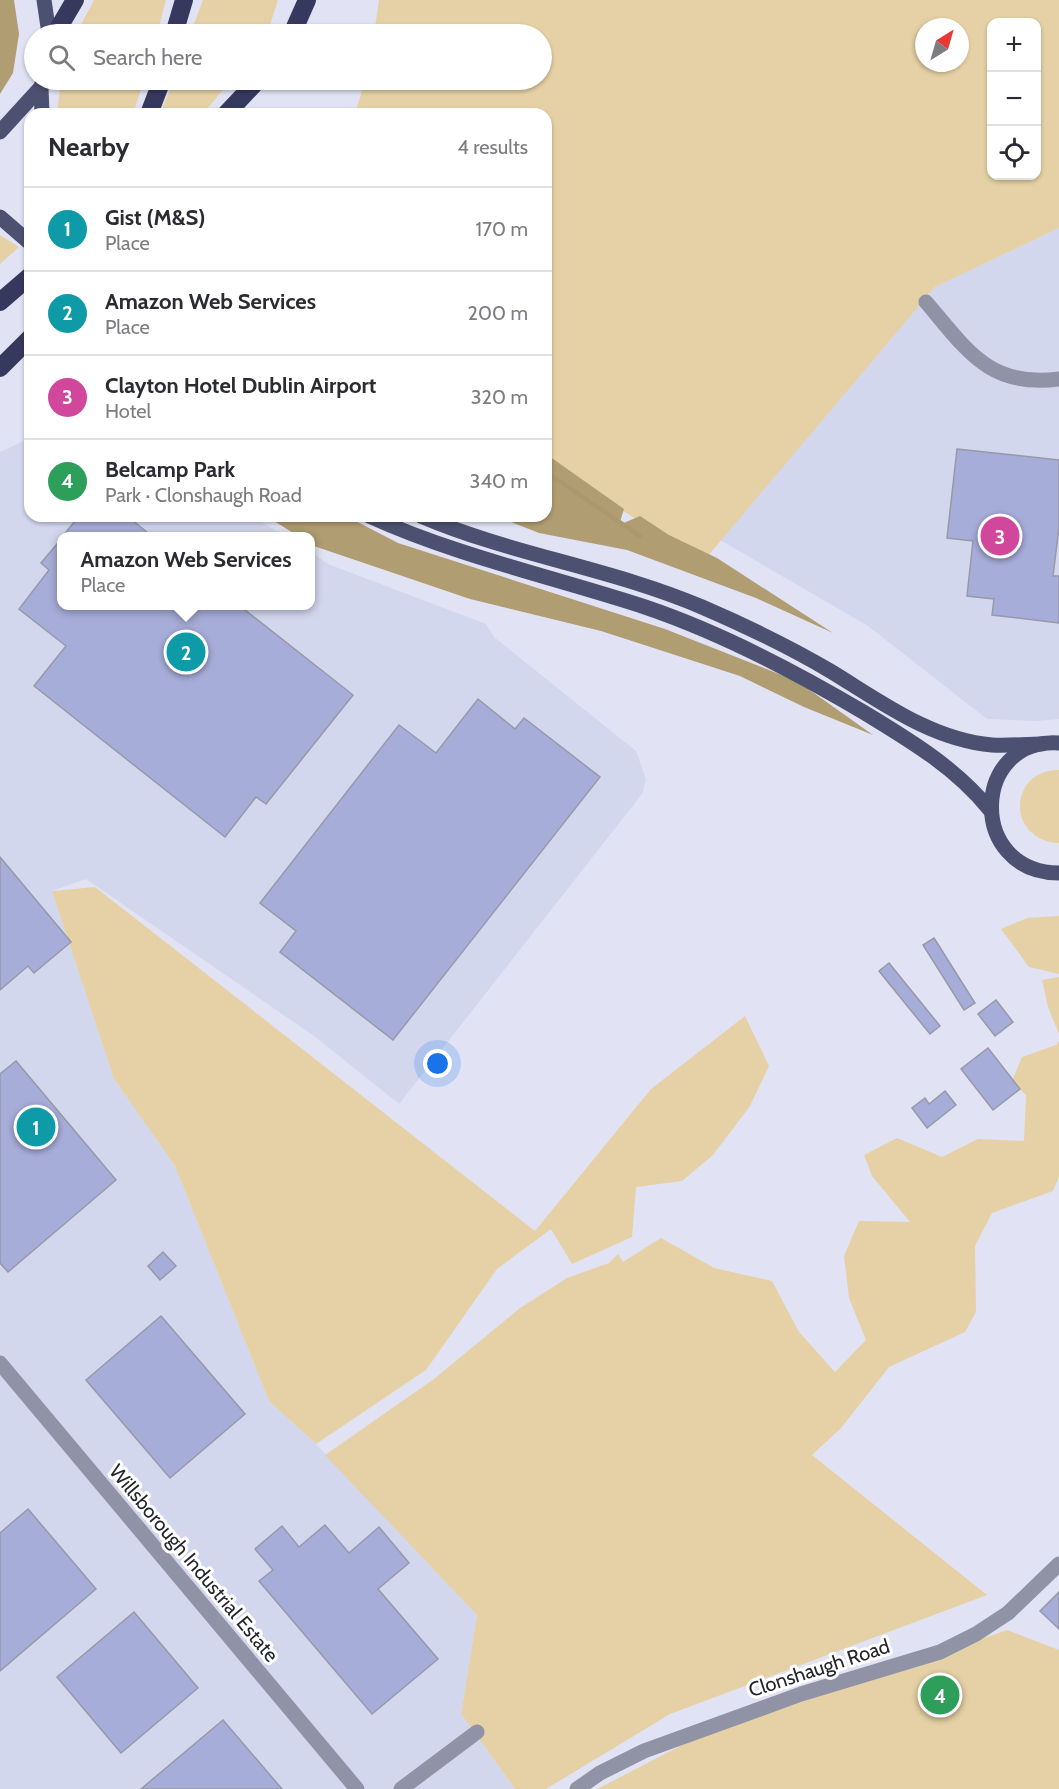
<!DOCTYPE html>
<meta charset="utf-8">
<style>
:root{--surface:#fff;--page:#f7f7f7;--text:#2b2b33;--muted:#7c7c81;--line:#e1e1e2;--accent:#9b7a24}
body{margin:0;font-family:Cabin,sans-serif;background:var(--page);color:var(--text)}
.controls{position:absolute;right:18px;top:18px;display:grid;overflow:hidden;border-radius:12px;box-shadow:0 2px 4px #0004}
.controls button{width:54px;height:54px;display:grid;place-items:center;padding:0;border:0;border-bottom:2px solid var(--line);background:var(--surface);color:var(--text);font:30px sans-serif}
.compass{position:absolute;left:915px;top:18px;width:54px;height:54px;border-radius:50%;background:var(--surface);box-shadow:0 2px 4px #0004;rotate:37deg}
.you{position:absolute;left:438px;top:1064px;width:21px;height:21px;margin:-15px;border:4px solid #fff;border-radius:50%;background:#1a73e8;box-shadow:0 0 0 9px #1a73e833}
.badge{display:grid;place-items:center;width:39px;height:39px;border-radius:50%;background:var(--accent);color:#fff;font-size:20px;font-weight:700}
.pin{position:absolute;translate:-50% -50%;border:3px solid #fff;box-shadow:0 2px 6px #0006}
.popup{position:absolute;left:57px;top:532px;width:258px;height:78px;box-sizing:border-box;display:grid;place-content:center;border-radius:12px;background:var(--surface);filter:drop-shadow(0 2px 4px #0005);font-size:20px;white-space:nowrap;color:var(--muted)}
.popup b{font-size:22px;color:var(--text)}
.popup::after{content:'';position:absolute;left:50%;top:100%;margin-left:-12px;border:12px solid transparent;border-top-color:var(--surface)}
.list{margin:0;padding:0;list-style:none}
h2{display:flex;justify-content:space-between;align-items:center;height:78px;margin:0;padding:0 24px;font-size:26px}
h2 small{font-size:20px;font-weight:400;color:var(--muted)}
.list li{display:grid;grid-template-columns:39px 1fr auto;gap:18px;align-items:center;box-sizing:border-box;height:84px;padding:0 24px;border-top:2px solid var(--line)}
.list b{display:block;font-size:22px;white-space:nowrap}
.list p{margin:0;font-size:20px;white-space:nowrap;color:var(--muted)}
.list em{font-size:20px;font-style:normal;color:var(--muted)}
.icon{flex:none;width:33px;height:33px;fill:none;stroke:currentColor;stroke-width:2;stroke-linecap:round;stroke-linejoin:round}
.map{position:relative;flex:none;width:1059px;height:1789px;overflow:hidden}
.search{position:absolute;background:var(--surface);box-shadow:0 2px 4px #0004;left:24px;top:24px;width:528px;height:66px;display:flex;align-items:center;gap:15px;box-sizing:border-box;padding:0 21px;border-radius:33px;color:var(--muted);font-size:22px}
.panel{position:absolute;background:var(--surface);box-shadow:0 2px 4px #0004;left:24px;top:108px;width:528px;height:414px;border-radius:18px}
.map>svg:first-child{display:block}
</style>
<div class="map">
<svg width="1059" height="1789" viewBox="0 0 1059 1789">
<rect width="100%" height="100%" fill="#e1e3f4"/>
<g fill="#d3d7ee">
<path d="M 1059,228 L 1059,719 L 1038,721 L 987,719 L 868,626 L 720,540 L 935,287 Z"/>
<path d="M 30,438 L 30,516 L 251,516 L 285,536 L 62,536 L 62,606 L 310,606 L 311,552 L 328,564 L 486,624 L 494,637 L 636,751 L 646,779 L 642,794 L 399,1104 L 314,1036 L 86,879 L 52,891 L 114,1079 L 175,1166 L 269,1401 L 316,1444 L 477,1615 L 461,1714 L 515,1789 L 0,1789 L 0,452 Z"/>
</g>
<g fill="#e5d1a5" fill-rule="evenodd">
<path d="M 94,0 L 166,0 L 157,34 L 76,34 Z"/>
<path d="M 203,0 L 278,0 L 267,34 L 190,34 Z"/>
<path d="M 379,0 L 1059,0 L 1059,228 L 935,287 L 707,557 L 664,538 L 546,459 L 546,114 L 355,114 L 365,80 L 542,80 L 542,34 L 374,34 ZM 992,22 L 1036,22 L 1036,176 L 992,176 ZM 924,27 L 960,27 L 960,63 L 924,63 Z"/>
<path d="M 61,80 L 144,80 L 133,114 L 57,114 Z"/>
<path d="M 174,80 L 231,80 L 203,114 L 160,114 Z"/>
<path d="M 0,235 L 19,247 L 0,264 Z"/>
<path d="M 1059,770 L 1059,843 C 1006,840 1008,770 1059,770 Z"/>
<path d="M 95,887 L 535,1231 L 651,1089 L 745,1016 L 769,1066 L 750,1106 L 713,1155 L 682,1181 L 636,1187 L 632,1237 L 572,1264 L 551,1229 L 497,1269 L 426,1370 L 316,1444 L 269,1401 L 175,1166 L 114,1079 L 52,891 Z"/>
<path d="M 1059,916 L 1059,974 L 1029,967 L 1001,929 L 1027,918 Z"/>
<path d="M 1059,977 L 1059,1034 L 1048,1007 L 1042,980 Z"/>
<path d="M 1059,1041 L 1059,1177 L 1053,1191 L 992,1213 L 975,1246 L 976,1312 L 965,1332 L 889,1367 L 841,1428 L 812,1455 L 987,1595 L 670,1714 L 546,1789 L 515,1789 L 461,1714 L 477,1615 L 325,1455 L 434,1379 L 520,1308 L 567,1278 L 609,1263 L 618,1254 L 623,1262 L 661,1238 L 714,1268 L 772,1281 L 799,1332 L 835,1372 L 866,1340 L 849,1298 L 844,1256 L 859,1221 L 910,1222 L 872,1176 L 864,1155 L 897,1138 L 942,1157 L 978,1139 L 1024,1141 L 1026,1095 L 1012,1081 L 1022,1057 L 1056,1045 Z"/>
<path d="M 1007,1630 L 1059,1650 L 1059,1789 L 597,1789 L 692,1740 Z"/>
</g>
<g fill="#b09d71">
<path d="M 0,0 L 14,0 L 19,34 L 13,73 L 0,94 Z"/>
<path d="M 546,454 L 624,509 L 619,525 L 640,516 L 669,535 L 717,558 L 833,633 L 756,598 L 627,550 L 539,533 L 496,516 L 546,516 Z"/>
<path d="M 266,516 L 346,516 L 398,543 L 665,629 L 797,681 L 873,735 L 804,707 L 740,676 L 601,631 L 470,599 L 311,545 L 310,536 L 298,536 Z"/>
</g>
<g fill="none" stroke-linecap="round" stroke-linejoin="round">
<path stroke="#ac986d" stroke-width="4.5" d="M 546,472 L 640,536"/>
</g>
<g fill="#a7add9" stroke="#9799a9" stroke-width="1.5">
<path d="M 957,449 L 1059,460 L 1059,527 L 1053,576 L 1059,576 L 1059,623 L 992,615 L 994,599 L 967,596 L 973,541 L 947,538 Z"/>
<path d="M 79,516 L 127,516 L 153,537 L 62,537 Z"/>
<path d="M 62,538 L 62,606 L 240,606 L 353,695 L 266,804 L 256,797 L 225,837 L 34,686 L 66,646 L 19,609 L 49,570 L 41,563 Z"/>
<path d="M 478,699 L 515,729 L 524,718 L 600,777 L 393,1040 L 280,952 L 296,931 L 260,903 L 399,725 L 436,753 Z"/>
<path d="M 0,857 L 71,942 L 34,973 L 28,966 L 0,990 Z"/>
<path d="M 934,938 L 975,1003 L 964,1010 L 923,945 Z"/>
<path d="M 889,963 L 940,1026 L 930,1034 L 879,971 Z"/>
<path d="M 996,1000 L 1013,1022 L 995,1036 L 978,1014 Z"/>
<path d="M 988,1048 L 1020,1089 L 993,1110 L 961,1069 Z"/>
<path d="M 16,1061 L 116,1180 L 8,1272 L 0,1263 L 0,1074 Z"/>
<path d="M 945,1091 L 956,1105 L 927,1128 L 912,1108 L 925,1098 L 929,1104 Z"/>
<path d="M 163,1252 L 176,1266 L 160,1280 L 148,1266 Z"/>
<path d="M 161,1316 L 245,1414 L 170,1478 L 86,1380 Z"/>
<path d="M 28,1509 L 96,1589 L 0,1671 L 0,1533 Z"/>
<path d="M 325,1525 L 349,1553 L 379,1527 L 409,1563 L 378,1589 L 438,1659 L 372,1714 L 259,1581 L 273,1570 L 255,1549 L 282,1526 L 299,1547 Z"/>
<path d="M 1059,1592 L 1059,1629 L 1040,1611 Z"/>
<path d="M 134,1612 L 198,1688 L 121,1753 L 57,1677 Z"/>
<path d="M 223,1720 L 282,1789 L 141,1789 Z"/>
</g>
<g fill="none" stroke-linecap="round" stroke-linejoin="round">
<g stroke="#9093a6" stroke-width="15">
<path d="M 926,302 C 967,350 989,388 1059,379"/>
<path d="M 0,1363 L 357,1789"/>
<path d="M 401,1789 L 477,1732"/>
<path d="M 577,1789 L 600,1773 L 644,1751 L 801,1694 L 940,1652 L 976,1634 L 1008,1613 L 1059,1564"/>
</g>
<g stroke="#4d5171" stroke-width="15">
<path d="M 44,0 L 49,34"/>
<path d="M 41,87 L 42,114"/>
<path d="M 0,132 L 41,87 L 43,80"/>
<path d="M 0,217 L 30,243"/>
<path d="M 369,516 C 457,556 553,577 645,607 C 722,633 796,672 865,713 C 911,741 956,768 990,810"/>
<path d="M 421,516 C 512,555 611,568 702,607 C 746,626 790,647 832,672 C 881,702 932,740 992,745 C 1008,746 1025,744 1042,744"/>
<path d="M 1059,743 C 972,737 966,872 1059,873"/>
</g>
<g stroke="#36395e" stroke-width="18">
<path d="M 55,34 L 75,0"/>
<path d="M 174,34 L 184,0"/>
<path d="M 292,34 L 307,0"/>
<path d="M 149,114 L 162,80"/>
<path d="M 226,114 L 258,80"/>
<path d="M 0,302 L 30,276"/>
<path d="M 0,368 L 30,338"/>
</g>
</g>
<g text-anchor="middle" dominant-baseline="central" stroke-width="6" stroke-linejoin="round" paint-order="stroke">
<g font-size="20" fill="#25262c" stroke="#fff">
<text transform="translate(194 1563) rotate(50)">Willsborough Industrial Estate</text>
<text transform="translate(819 1668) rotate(-18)">Clonshaugh Road</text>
</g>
</g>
</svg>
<div class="controls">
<button>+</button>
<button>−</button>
<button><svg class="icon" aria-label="locate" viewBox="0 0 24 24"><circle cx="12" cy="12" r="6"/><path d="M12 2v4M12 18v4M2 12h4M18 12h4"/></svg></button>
</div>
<svg class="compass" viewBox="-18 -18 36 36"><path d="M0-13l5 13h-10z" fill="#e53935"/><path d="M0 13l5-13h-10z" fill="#7c7c81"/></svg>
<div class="you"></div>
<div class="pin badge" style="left:36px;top:1127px;background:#0f9aa8">1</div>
<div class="pin badge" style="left:186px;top:652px;background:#0f9aa8">2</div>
<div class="popup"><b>Amazon Web Services</b>Place</div>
<div class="pin badge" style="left:1000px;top:536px;background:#d1479c">3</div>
<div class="pin badge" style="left:940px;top:1695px;background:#2e9e5b">4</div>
<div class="search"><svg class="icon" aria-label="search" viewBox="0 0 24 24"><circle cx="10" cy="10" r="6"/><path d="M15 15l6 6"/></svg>Search here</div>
<section class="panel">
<h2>Nearby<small>4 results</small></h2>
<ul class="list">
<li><span class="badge" style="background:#0f9aa8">1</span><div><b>Gist (M&amp;S)</b><p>Place</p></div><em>170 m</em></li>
<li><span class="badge" style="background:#0f9aa8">2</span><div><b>Amazon Web Services</b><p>Place</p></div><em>200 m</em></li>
<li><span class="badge" style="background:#d1479c">3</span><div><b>Clayton Hotel Dublin Airport</b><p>Hotel</p></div><em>320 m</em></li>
<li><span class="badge" style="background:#2e9e5b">4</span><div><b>Belcamp Park</b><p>Park · Clonshaugh Road</p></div><em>340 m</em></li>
</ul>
</section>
</div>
